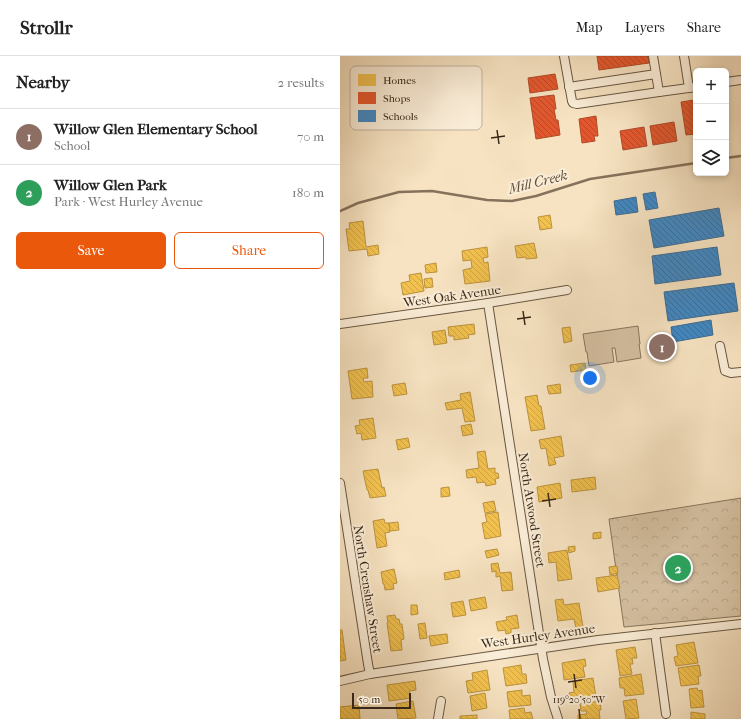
<!DOCTYPE html>
<meta charset="utf-8">
<style>
:root{--surface:#fff;--page:#f6f6f6;--text:#222;--muted:#767676;--line:#e0e0e0;--accent:#ea580c}
body{margin:0;font-family:"IM FELL French Canon",serif;background:var(--page);color:var(--text)}
.controls{position:absolute;right:12px;top:12px;display:grid;overflow:hidden;border-radius:6px;box-shadow:0 2px 6px #0003}
.controls button{width:36px;height:36px;display:grid;place-items:center;padding:0;border:0;border-bottom:1px solid var(--line);background:var(--surface);color:var(--text);font:20px sans-serif}
.scale{position:absolute;left:12px;bottom:10px;width:59px;box-sizing:border-box;padding-left:4px;border:2px solid #3a2818;border-top:0;font-size:11px;line-height:14px;white-space:nowrap;color:#3a2818;-webkit-text-stroke:3px #faedd7;paint-order:stroke}
.you{position:absolute;left:250px;top:322px;width:14px;height:14px;margin:-10px;border:3px solid #fff;border-radius:50%;background:#1a73e8;box-shadow:0 0 0 6px #1a73e833}
.badge{display:grid;place-items:center;width:26px;height:26px;border-radius:50%;background:var(--accent);color:#fff;font-size:13px;font-weight:700}
.pin{position:absolute;translate:-50% -50%;border:2px solid #fff;box-shadow:0 1px 4px #0006}
.list{margin:0;padding:0;list-style:none}
h2{display:flex;justify-content:space-between;align-items:center;height:52px;margin:0;padding:0 16px;font-size:17px}
h2 small{font-size:13px;font-weight:400;color:var(--muted)}
.list li{display:grid;grid-template-columns:26px 1fr auto;gap:12px;align-items:center;box-sizing:border-box;height:56px;padding:0 16px;border-top:1px solid var(--line)}
.list b{display:block;font-size:15px;white-space:nowrap}
.list p{margin:0;font-size:13px;white-space:nowrap;color:var(--muted)}
.list em{font-size:13px;font-style:normal;color:var(--muted)}
.actions{display:flex;gap:8px;padding:12px 16px}
.actions a{flex:1;padding:9px 0;border:1px solid var(--accent);border-radius:6px;text-align:center;font-size:14px;color:var(--accent)}
.actions .main{background:var(--accent);color:#fff}
.icon{flex:none;width:22px;height:22px;fill:none;stroke:currentColor;stroke-width:2;stroke-linecap:round;stroke-linejoin:round}
.map{position:relative;flex:none;width:401px;height:663px;overflow:hidden}
header{display:flex;align-items:center;gap:24px;box-sizing:border-box;height:56px;padding:0 20px;background:var(--surface);border-bottom:1px solid var(--line)}
header strong{font-size:19px}
nav{display:flex;gap:22px;margin-inline-start:auto;font-size:14px}
main{display:flex}
aside{flex:1;background:var(--surface)}
.map>svg:first-child{display:block}
</style>
<header>
<strong>Strollr</strong>
<nav><a>Map</a><a>Layers</a><a>Share</a></nav>
</header>
<main>
<aside>
<h2>Nearby<small>2 results</small></h2>
<ul class="list">
<li><span class="badge" style="background:#8d6e63">1</span><div><b>Willow Glen Elementary School</b><p>School</p></div><em>70 m</em></li>
<li><span class="badge" style="background:#2e9e5b">2</span><div><b>Willow Glen Park</b><p>Park · West Hurley Avenue</p></div><em>180 m</em></li>
</ul>
<div class="actions"><a class="main">Save</a><a>Share</a></div>
</aside>
<div class="map">
<svg width="401" height="663" viewBox="0 0 401 663">
<defs>
<pattern id="forest-crowns" width="20" height="18" patternUnits="userSpaceOnUse"><rect width="20" height="18" fill="#d7c3a5"/><path d="M2 6a3 3 0 1 1 6 0M12 15a3 3 0 1 1 6 0" fill="none" stroke="#b9a88d"/></pattern>
<pattern id="homes-back-hatch" width="6" height="6" patternUnits="userSpaceOnUse"><rect width="6" height="6" fill="#f2c14e"/><path d="M-1 5l2 2M0 0l6 6M5-1l2 2" fill="none" stroke="#d0a643"/></pattern>
<pattern id="shops-back-hatch" width="6" height="6" patternUnits="userSpaceOnUse"><rect width="6" height="6" fill="#e4572e"/><path d="M-1 5l2 2M0 0l6 6M5-1l2 2" fill="none" stroke="#ba4826"/></pattern>
<pattern id="schools-back-hatch" width="6" height="6" patternUnits="userSpaceOnUse"><rect width="6" height="6" fill="#3f88c5"/><path d="M-1 5l2 2M0 0l6 6M5-1l2 2" fill="none" stroke="#366f9f"/></pattern>
</defs>
<rect width="100%" height="100%" fill="#f7e3c2"/>
<filter id="stains"><feTurbulence type="fractalNoise" baseFrequency=".005" numOctaves="4"/><feColorMatrix values="0 0 0 0 .2 0 0 0 0 .09 0 0 0 0 .02 0 0 0 .5 -.17"/></filter>
<radialGradient id="worn" r=".72"><stop offset=".6" stop-color="#630" stop-opacity="0"/><stop offset="1" stop-color="#630" stop-opacity=".3"/></radialGradient>
<path fill="#d7c3a5" stroke="#88765e" d="M 298,270 L 300,288 L 299,288 L 301,302 L 277,306 L 275,292 L 272,292 L 274,306 L 249,310 L 247,296 L 246,296 L 243,278 Z"/>
<path fill="url(#forest-crowns)" stroke="#88765e" d="M 401,442 L 401,560 L 284,571 L 269,463 Z"/>
<g fill="url(#homes-back-hatch)" stroke="#bb933e">
<path d="M 210,159 L 212,172 L 200,174 L 198,161 Z"/>
<path d="M 23,165 L 26,191 L 38,189 L 39,198 L 28,200 L 27,193 L 9,195 L 6,173 L 10,173 L 9,167 Z"/>
<path d="M 194,187 L 197,202 L 186,203 L 186,201 L 177,202 L 175,190 Z"/>
<path d="M 147,191 L 148,201 L 143,202 L 144,207 L 148,206 L 150,225 L 125,228 L 123,214 L 132,212 L 131,204 L 123,205 L 122,195 Z"/>
<path d="M 96,207 L 97,216 L 86,217 L 85,209 Z"/>
<path d="M 81,217 L 84,235 L 63,239 L 61,227 L 70,225 L 69,219 Z"/>
<path d="M 92,222 L 93,231 L 85,232 L 84,223 Z"/>
<path d="M 134,268 L 135,278 L 128,279 L 129,282 L 114,284 L 114,280 L 109,280 L 108,271 Z"/>
<path d="M 230,271 L 232,285 L 224,287 L 222,272 Z"/>
<path d="M 105,274 L 107,287 L 94,289 L 92,276 Z"/>
<path d="M 245,307 L 246,314 L 231,316 L 230,309 Z"/>
<path d="M 27,312 L 28,322 L 23,322 L 24,326 L 32,325 L 33,341 L 12,343 L 8,315 Z"/>
<path d="M 65,327 L 67,338 L 54,340 L 52,329 Z"/>
<path d="M 220,328 L 221,337 L 209,338 L 207,330 Z"/>
<path d="M 130,336 L 135,365 L 125,366 L 122,352 L 107,354 L 105,347 L 121,344 L 120,338 Z"/>
<path d="M 197,339 L 199,350 L 201,350 L 205,373 L 191,375 L 185,341 Z"/>
<path d="M 33,362 L 36,382 L 22,384 L 21,377 L 17,378 L 15,370 L 20,369 L 19,364 Z"/>
<path d="M 131,368 L 133,378 L 123,380 L 121,370 Z"/>
<path d="M 221,380 L 224,400 L 214,402 L 216,408 L 209,410 L 206,392 L 201,393 L 199,384 Z"/>
<path d="M 68,382 L 70,391 L 58,394 L 56,384 Z"/>
<path d="M 145,395 L 148,413 L 155,412 L 155,417 L 158,417 L 159,422 L 155,423 L 156,428 L 146,430 L 145,426 L 137,427 L 136,421 L 127,422 L 126,414 L 139,412 L 137,396 Z"/>
<path d="M 38,413 L 42,432 L 44,431 L 46,440 L 30,442 L 28,434 L 27,434 L 23,415 Z"/>
<path d="M 255,421 L 256,433 L 232,436 L 231,424 Z"/>
<path d="M 220,427 L 222,442 L 199,446 L 197,431 Z"/>
<path d="M 109,431 L 110,440 L 101,441 L 101,432 Z"/>
<path d="M 154,445 L 156,455 L 145,457 L 143,447 Z"/>
<path d="M 158,456 L 161,480 L 145,483 L 142,467 L 147,466 L 145,458 Z"/>
<path d="M 44,463 L 45,467 L 49,467 L 50,476 L 45,477 L 47,490 L 37,492 L 33,465 Z"/>
<path d="M 58,466 L 59,474 L 50,475 L 49,467 Z"/>
<path d="M 261,476 L 261,482 L 253,483 L 253,477 Z"/>
<path d="M 235,490 L 235,495 L 229,497 L 228,491 Z"/>
<path d="M 157,493 L 159,499 L 147,502 L 145,495 Z"/>
<path d="M 227,494 L 232,523 L 218,525 L 216,506 L 209,507 L 208,497 Z"/>
<path d="M 158,507 L 160,517 L 171,516 L 173,534 L 162,535 L 160,520 L 156,521 L 156,515 L 152,516 L 151,508 Z"/>
<path d="M 277,510 L 278,517 L 270,519 L 269,511 Z"/>
<path d="M 54,513 L 57,527 L 53,528 L 54,533 L 45,534 L 44,528 L 43,528 L 41,516 Z"/>
<path d="M 119,514 L 120,521 L 105,524 L 104,517 Z"/>
<path d="M 277,519 L 280,532 L 258,536 L 256,522 Z"/>
<path d="M 145,541 L 147,552 L 131,555 L 129,544 Z"/>
<path d="M 223,543 L 224,549 L 239,547 L 243,571 L 236,572 L 234,563 L 218,565 L 215,544 Z"/>
<path d="M 123,545 L 126,559 L 113,561 L 111,547 Z"/>
<path d="M 71,549 L 77,549 L 78,558 L 71,559 Z"/>
<path d="M 55,559 L 56,563 L 59,563 L 60,568 L 62,568 L 64,583 L 61,584 L 62,594 L 51,595 L 47,567 L 48,567 L 47,560 Z"/>
<path d="M 177,559 L 179,572 L 171,573 L 171,577 L 166,578 L 165,574 L 158,575 L 156,566 L 167,564 L 166,561 Z"/>
<path d="M 85,567 L 87,582 L 80,583 L 78,568 Z"/>
<path d="M 0,574 L 2,574 L 6,604 L 0,605 Z"/>
<path d="M 107,578 L 108,587 L 91,590 L 89,580 Z"/>
<path d="M 354,586 L 358,607 L 336,610 L 334,601 L 338,600 L 336,589 Z"/>
<path d="M 295,591 L 297,602 L 292,602 L 293,608 L 290,608 L 292,618 L 280,620 L 276,594 Z"/>
<path d="M 245,603 L 246,610 L 243,611 L 245,621 L 224,624 L 222,607 Z"/>
<path d="M 181,609 L 182,618 L 186,618 L 187,627 L 166,630 L 163,612 Z"/>
<path d="M 359,609 L 361,620 L 358,620 L 359,628 L 341,630 L 338,612 Z"/>
<path d="M 147,614 L 150,634 L 128,637 L 126,625 L 133,624 L 132,617 Z"/>
<path d="M 301,618 L 304,638 L 285,640 L 284,632 L 280,632 L 279,622 Z"/>
<path d="M 253,622 L 256,641 L 230,645 L 229,637 L 234,636 L 233,625 Z"/>
<path d="M 75,625 L 76,634 L 69,635 L 71,642 L 49,645 L 47,629 Z"/>
<path d="M 357,632 L 358,635 L 362,634 L 364,651 L 351,652 L 349,633 Z"/>
<path d="M 182,634 L 182,640 L 190,639 L 191,649 L 169,651 L 167,636 Z"/>
<path d="M 145,637 L 147,652 L 132,655 L 130,640 Z"/>
<path d="M 296,643 L 299,662 L 286,663 L 283,645 Z"/>
<path d="M 73,645 L 76,662 L 58,663 L 56,648 Z"/>
<path d="M 260,645 L 261,654 L 259,654 L 260,663 L 238,663 L 238,659 L 247,658 L 246,655 L 241,655 L 240,648 Z"/>
<path d="M 19,649 L 20,663 L 0,663 L 0,651 Z"/>
<path d="M 184,652 L 185,657 L 191,656 L 193,663 L 170,663 L 169,654 Z"/>
<path d="M 351,656 L 365,658 L 365,663 L 351,663 Z"/>
<path d="M 137,659 L 137,663 L 120,663 L 120,660 Z"/>
</g>
<g fill="url(#shops-back-hatch)" stroke="#b14927">
<path d="M 257,0 L 308,0 L 309,7 L 259,14 Z"/>
<path d="M 215,18 L 218,33 L 190,37 L 188,22 Z"/>
<path d="M 214,39 L 216,53 L 214,53 L 216,64 L 218,64 L 220,79 L 196,83 L 190,42 Z"/>
<path d="M 354,44 L 356,55 L 356,78 L 346,79 L 341,46 Z"/>
<path d="M 256,60 L 258,80 L 254,80 L 255,85 L 242,87 L 239,63 Z"/>
<path d="M 334,66 L 337,85 L 313,89 L 310,70 Z"/>
<path d="M 304,71 L 307,90 L 283,94 L 280,75 Z"/>
</g>
<g fill="url(#schools-back-hatch)" stroke="#3e6b91">
<path d="M 315,136 L 318,152 L 306,154 L 303,138 Z"/>
<path d="M 296,141 L 298,156 L 276,159 L 274,145 Z"/>
<path d="M 379,152 L 384,180 L 314,192 L 309,164 Z"/>
<path d="M 377,191 L 381,219 L 315,228 L 312,200 Z"/>
<path d="M 394,227 L 398,255 L 328,265 L 324,236 Z"/>
<path d="M 371,264 L 373,279 L 333,286 L 331,271 Z"/>
</g>
<g fill="none" stroke-linecap="round" stroke-linejoin="round">
<g stroke="#85725b" stroke-width="2.5">
<path d="M 386,102 L 401,100"/>
<path d="M 0,155 L 18,147 L 59,136 L 92,135 L 147,144 L 172,145 L 196,140 L 250,123 L 356,107"/>
</g>
<g stroke="#695742" stroke-width="10">
<g id="minor">
<path d="M 224,0 L 232,45 L 233,47 L 237,48 L 319,36 L 313,0"/>
<path d="M 344,0 L 349,32"/>
<path d="M 386,26 L 401,24"/>
<path d="M 229,31 L 316,18"/>
<path d="M 319,36 L 356,31"/>
<path d="M 148,247 L 203,603 L 211,641 L 218,663"/>
<path d="M 0,268 L 148,247 L 227,234"/>
<path d="M 380,290 L 385,315 L 391,317 L 401,316"/>
<path d="M 0,427 L 28,608 L 30,618"/>
<path d="M 315,577 L 326,658"/>
<path d="M 0,625 L 30,618 L 258,584 L 401,568"/>
<path d="M 98,663 L 101,645"/>
</g>
</g>
<use href="#minor" stroke="#faedd7" stroke-width="8"/>
</g>
<path fill="none" stroke="#3a2818" stroke-width="1.5" d="M 157,74 L 159,88M 151,82 L 165,80M 183,255 L 185,269M 177,263 L 191,261M 208,437 L 210,451M 202,445 L 216,443M 234,618 L 236,632M 228,626 L 242,624M 239,653 L 240,663"/>
<g text-anchor="middle" dominant-baseline="central" stroke-width="4" stroke-linejoin="round" paint-order="stroke">
<g font-size="13" fill="#3a2818" stroke="#faedd7">
<text transform="translate(112 240) rotate(-8)">West Oak Avenue</text>
<text transform="translate(192 454) rotate(81)">North Atwood Street</text>
<text transform="translate(28 533) rotate(81)">North Crenshaw Street</text>
<text transform="translate(198 580) rotate(-8)">West Hurley Avenue</text>
</g>
<g font-size="14" font-style="italic" fill="#604d3a" stroke="#faedd7">
<text transform="translate(198 126) rotate(-14)">Mill Creek</text>
</g>
</g>
<rect x="10" y="10" width="132" height="64" rx="6" fill="#faedd7" stroke="#c0b29e" stroke-width="1"/>
<rect x="18" y="18" width="18" height="12" fill="#f2c14e"/>
<rect x="18" y="36" width="18" height="12" fill="#e4572e"/>
<rect x="18" y="54" width="18" height="12" fill="#3f88c5"/>
<g font-size="11" fill="#3a2818">
<text x="43" y="28">Homes</text>
<text x="43" y="46">Shops</text>
<text x="43" y="64">Schools</text>
</g>
<g font-size="10" text-anchor="middle" fill="#3a2818" stroke="#faedd7" stroke-width="4" stroke-linejoin="round" paint-order="stroke">
<text x="239" y="647">119°20'50"W</text>
</g>
<rect width="100%" height="100%" filter="url(#stains)"/>
<rect width="100%" height="100%" fill="url(#worn)"/>
</svg>
<div class="controls">
<button>+</button>
<button>−</button>
<button><svg class="icon" aria-label="layers" viewBox="0 0 24 24"><path d="M12 4l9 5-9 5-9-5zM3 14l9 5 9-5"/></svg></button>
</div>
<div class="scale">50 m</div>
<div class="you"></div>
<div class="pin badge" style="left:322px;top:291px;background:#8d6e63">1</div>
<div class="pin badge" style="left:338px;top:512px;background:#2e9e5b">2</div>
</div>
</main>
